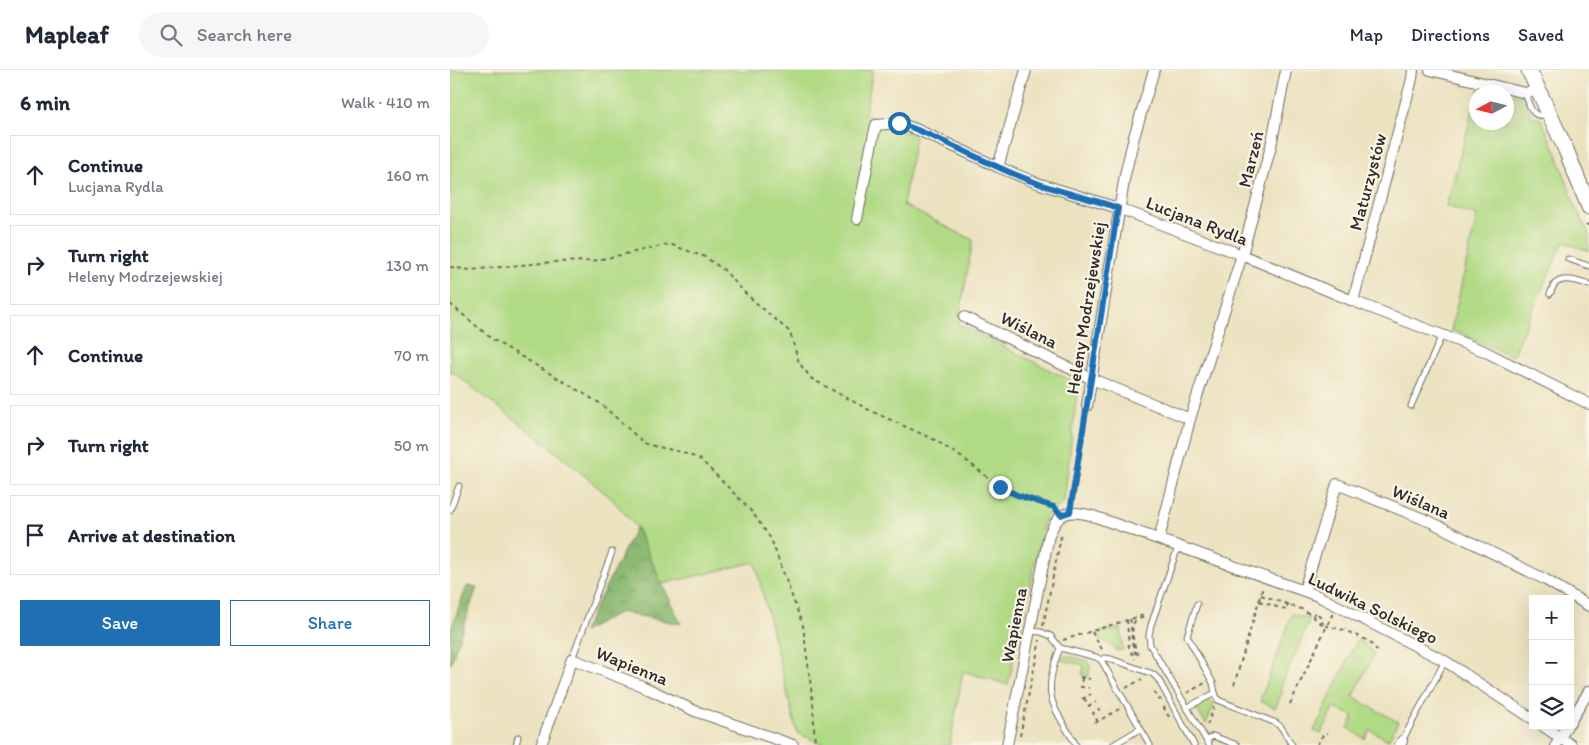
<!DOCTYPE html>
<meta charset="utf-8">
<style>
:root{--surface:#fff;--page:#f6f6f7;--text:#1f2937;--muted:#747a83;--line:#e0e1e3;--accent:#1f6fb2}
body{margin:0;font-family:Itim,sans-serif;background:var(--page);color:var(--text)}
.controls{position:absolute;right:15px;bottom:15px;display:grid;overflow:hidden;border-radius:0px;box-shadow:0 5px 20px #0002}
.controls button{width:45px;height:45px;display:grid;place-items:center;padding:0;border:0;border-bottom:1px solid var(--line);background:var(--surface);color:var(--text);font:25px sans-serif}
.compass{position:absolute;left:1019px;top:15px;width:45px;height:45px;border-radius:50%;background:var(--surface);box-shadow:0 5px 20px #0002;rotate:263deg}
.stop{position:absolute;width:15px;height:15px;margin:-11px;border:4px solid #1f6fb2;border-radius:50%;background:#fff}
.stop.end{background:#1f6fb2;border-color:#fff;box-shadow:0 1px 5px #0008}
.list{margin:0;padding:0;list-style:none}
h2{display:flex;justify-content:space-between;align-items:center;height:65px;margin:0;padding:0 20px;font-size:21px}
h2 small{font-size:16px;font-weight:400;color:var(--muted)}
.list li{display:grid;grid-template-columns:32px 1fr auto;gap:15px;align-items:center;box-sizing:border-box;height:80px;margin:0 10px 10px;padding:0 10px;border:1px solid var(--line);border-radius:0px}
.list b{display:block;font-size:19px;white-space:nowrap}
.list p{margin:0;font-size:16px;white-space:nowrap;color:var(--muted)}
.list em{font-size:16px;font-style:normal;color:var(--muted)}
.actions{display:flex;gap:10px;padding:15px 20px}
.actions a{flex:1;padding:11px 0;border:1px solid var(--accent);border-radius:0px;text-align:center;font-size:18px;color:var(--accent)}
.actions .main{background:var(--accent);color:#fff}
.icon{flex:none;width:28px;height:28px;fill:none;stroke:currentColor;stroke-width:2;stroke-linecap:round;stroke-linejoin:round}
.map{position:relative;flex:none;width:1139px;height:675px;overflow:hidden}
header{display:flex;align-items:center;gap:30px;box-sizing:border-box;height:70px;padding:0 25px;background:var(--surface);border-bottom:1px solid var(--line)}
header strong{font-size:24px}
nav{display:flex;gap:28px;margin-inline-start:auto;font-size:18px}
.search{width:350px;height:45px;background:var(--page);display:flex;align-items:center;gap:12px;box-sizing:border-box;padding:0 18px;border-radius:28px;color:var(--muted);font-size:19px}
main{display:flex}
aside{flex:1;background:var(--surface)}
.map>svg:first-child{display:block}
</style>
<header>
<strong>Mapleaf</strong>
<div class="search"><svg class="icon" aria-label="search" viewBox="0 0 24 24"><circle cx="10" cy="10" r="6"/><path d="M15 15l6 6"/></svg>Search here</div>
<nav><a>Map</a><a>Directions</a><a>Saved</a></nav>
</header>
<main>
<aside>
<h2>6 min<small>Walk · 410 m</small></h2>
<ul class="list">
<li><svg class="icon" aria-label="ahead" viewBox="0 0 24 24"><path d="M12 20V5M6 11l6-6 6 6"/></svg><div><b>Continue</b><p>Lucjana Rydla</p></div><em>160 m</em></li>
<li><svg class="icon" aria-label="right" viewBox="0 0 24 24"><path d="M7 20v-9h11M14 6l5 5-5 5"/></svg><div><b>Turn right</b><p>Heleny Modrzejewskiej</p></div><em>130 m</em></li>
<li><svg class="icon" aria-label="ahead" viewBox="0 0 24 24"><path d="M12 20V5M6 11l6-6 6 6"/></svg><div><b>Continue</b></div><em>70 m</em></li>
<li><svg class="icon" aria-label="right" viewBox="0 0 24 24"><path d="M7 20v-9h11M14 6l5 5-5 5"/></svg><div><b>Turn right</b></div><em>50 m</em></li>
<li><svg class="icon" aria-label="arrive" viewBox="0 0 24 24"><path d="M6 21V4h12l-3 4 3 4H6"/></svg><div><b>Arrive at destination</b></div></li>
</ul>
<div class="actions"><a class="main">Save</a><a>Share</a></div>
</aside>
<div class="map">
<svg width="1139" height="675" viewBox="0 0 1139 675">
<defs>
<pattern id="forest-crowns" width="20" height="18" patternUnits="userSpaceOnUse" patternTransform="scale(1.25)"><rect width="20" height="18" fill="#8cba72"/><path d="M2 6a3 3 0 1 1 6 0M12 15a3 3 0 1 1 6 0" fill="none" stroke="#73975e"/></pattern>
<pattern id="park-dots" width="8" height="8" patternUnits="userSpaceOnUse" patternTransform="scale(1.25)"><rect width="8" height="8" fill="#b1da85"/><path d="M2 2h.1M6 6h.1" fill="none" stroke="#98bb73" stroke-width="1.8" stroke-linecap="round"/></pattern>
</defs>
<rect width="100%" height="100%" fill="#fcf5e5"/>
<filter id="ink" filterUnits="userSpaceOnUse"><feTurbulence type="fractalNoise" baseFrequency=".02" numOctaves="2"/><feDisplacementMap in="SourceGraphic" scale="10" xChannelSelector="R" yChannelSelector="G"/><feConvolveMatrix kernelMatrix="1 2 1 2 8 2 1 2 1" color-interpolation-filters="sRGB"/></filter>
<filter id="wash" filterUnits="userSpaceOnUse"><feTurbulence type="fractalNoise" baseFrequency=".0096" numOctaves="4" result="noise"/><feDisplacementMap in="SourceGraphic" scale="20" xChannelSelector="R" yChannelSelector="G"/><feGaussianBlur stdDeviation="1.12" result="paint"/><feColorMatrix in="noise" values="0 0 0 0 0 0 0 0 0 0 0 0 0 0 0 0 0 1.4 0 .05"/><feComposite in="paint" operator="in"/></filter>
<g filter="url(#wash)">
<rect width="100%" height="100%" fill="#ebe2c0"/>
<g fill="#b1da85" stroke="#6e8258">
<path d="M 0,0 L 423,0 L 415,44 L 465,67 L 453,135 L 523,170 L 508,254 L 628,314 L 614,432 L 595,447 L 558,615 L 513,601 L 500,675 L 375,675 L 347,663 L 305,492 L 212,514 L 187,458 L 161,428 L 99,376 L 5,304 L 0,302 Z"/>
<path d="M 1030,14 L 1074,27 C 1077,37 1080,48 1091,49 L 1107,84 L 1125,136 L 1139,163 L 1139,181 L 1113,172 L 1062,286 L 1001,260 L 1027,146 L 996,136 L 1026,29 L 1026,52 L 1056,52 L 1056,22 L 1028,22 Z"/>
<path d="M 842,544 L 860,549 L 830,619 L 833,621 L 825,638 L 810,631 Z"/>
<path d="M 907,570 L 914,574 L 924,584 L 903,627 L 948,652 L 938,670 L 920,660 L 915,669 L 898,658 L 904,646 L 884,638 L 871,664 L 864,661 Z"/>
<path d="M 618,586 L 638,591 L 640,598 L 638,607 L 632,605 L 634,595 L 611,590 L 613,587 Z"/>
<path d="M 756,630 L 762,631 L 764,634 L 756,654 L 745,637 Z"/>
</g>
<g fill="url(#forest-crowns)" stroke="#5c724e">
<path d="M 186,457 L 231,554 L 170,542 L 133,562 Z"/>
<path d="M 17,516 L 27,517 L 0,595 L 0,561 Z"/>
</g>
<path fill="url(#park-dots)" stroke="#6e8258" d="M 671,558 L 673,580 L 666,581 L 665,579 L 648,567 L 648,562 Z"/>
</g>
<g filter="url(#ink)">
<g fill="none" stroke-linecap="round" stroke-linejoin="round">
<g stroke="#6e6b5f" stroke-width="7">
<g id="lane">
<path d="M 1075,23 C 1080,36 1081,50 1098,44"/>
<path d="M 1118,189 L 1139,196"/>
<path d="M 1100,224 C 1102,220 1103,215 1106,213 C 1115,206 1130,212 1139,215"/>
<path d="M 961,336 L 992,265"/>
<path d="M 0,440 L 9,416"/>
<path d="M 728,477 L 701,555 L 699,565 L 700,575 L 759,675"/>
<path d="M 747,534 L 737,566 L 763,613 L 765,623 L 768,630 L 826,653 L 831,657 L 842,675"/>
<path d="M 579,561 L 591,562 L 601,566 L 610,578 L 646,587 L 651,590 L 700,675"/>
<path d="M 610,578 C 591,626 602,634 626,675"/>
<path d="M 122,589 L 162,482"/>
<path d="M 651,590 L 655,588 L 661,589 L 703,604 L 708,609 L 744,675"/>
<path d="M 736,638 L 765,623"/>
<path d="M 757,670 L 763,666 L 787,675"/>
<path d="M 952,671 L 995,591"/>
<path d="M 66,675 L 68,667"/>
<path d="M 663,675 L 690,659"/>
</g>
</g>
<g stroke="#6e6b5f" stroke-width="12">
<g id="street">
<path d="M 980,0 L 1075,23 L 1088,19"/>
<path d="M 548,97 L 576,0"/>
<path d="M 407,149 L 421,77 L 426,55 L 449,53 L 468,60 L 548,97 L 587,113 L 668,138 L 792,185 L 903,231 L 1034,281 L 1139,334"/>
<path d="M 903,231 L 962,9 L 963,0"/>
<path d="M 514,247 L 642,309 L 740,349"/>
<path d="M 637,336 L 675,105 L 684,67 L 704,0"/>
<path d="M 709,469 L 740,349 L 792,185 L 821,76 L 836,0"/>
<path d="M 854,520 L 887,414 L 981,452 L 1096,510 L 1139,536"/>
<path d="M 1120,652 L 1139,621"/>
<path d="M 1093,656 L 1121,675"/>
<path d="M 91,675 L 122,589 L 192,616 L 245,641 L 343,675"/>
<path d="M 557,675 L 599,465 C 609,441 618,439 643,446 L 868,526 L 995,591 L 1083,649"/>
<path d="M 950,675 L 952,671"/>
<path d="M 1106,675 L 1117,656"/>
</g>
</g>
<g stroke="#6e6b5f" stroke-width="17">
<path id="secondary" d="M 1079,0 L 1116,80 L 1139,137"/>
</g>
<g stroke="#6e6b5f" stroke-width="2" stroke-dasharray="4 4" stroke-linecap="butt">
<path d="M 1136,155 L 1139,154"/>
<path d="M 0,197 L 20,200 L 102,192 L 143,191 L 216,175 L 222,175 L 255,187 L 274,200 L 297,225 L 340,262 L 349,293 L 362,309 L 421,341 L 485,370 L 517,391 L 550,417 L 567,425 L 605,438"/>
<path d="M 0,234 L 42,269 L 151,334 L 194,373 L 204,376 L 231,382 L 250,389 L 279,418 L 302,442 L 321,469 L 353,556 L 363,633 L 365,675"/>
<path d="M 622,432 L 636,345"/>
<path d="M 811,525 L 854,540 L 873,555 L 894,560 L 919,571 L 930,584"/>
<path d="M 809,531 L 836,540 L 838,534"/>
<path d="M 863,546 L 865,542 L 871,547 L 873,555"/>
<path d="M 680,549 L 681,553 L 682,573 L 686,586 L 688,585 C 685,577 679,560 685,551 C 688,548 693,548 697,547"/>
<path d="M 677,550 L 679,578 L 685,589"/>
<path d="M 593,556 L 612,462"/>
<path d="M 642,562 L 653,581"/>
<path d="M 613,570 L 697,544"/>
<path d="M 630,607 L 640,609"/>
<path d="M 632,608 L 631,617 L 639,618"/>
<path d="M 784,615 L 813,517"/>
<path d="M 676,618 L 692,609"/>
<path d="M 704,622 L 709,630 L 712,629"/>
<path d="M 737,623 L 755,613"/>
<path d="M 634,628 L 639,636 L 646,632"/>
<path d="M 632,629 L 641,624"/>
<path d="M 840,634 L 883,543"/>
<path d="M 715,637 L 714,638 L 719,647"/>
<path d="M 648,652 L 643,643 L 650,639"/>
<path d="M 645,653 L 671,638"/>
<path d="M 757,655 L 764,637"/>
<path d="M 570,666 L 590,570"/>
<path d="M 867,675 L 874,663 L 877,663"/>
</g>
<use href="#lane" stroke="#fff" stroke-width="5"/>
<use href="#street" stroke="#fff" stroke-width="10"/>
<use href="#secondary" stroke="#fff" stroke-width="15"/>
</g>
</g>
<g fill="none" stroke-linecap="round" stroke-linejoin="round" filter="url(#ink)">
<path stroke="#1f6fb2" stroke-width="6" d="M 449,53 C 496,69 540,97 587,113 C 614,123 642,129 668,138 L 620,442 L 611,445 L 604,437 L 567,425 L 550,417"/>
</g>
<g text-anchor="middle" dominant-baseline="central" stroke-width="4.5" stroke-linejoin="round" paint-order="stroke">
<g font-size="18" fill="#2b2b2b" stroke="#fcf5e5">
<text transform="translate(801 89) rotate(-76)">Marzeń</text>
<text transform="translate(918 112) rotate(-75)">Maturzystów</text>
<text transform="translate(747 151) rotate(21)">Lucjana Rydla</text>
<text transform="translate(636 238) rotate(-81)">Heleny Modrzejewskiej</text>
<text transform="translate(579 260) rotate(26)">Wiślana</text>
<text transform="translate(971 432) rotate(23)">Wiślana</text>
<text transform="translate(923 538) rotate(26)">Ludwika Solskiego</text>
<text transform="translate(564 555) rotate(-79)">Wapienna</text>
<text transform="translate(182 596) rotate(22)">Wapienna</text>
</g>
</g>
</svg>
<div class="controls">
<button>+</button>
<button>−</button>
<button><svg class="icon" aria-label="layers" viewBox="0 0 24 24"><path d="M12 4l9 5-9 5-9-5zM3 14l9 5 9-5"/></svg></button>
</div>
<svg class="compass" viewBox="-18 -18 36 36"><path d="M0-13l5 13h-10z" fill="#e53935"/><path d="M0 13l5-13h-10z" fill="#747a83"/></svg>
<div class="stop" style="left:449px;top:53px"></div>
<div class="stop end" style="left:550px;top:417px"></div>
</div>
</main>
